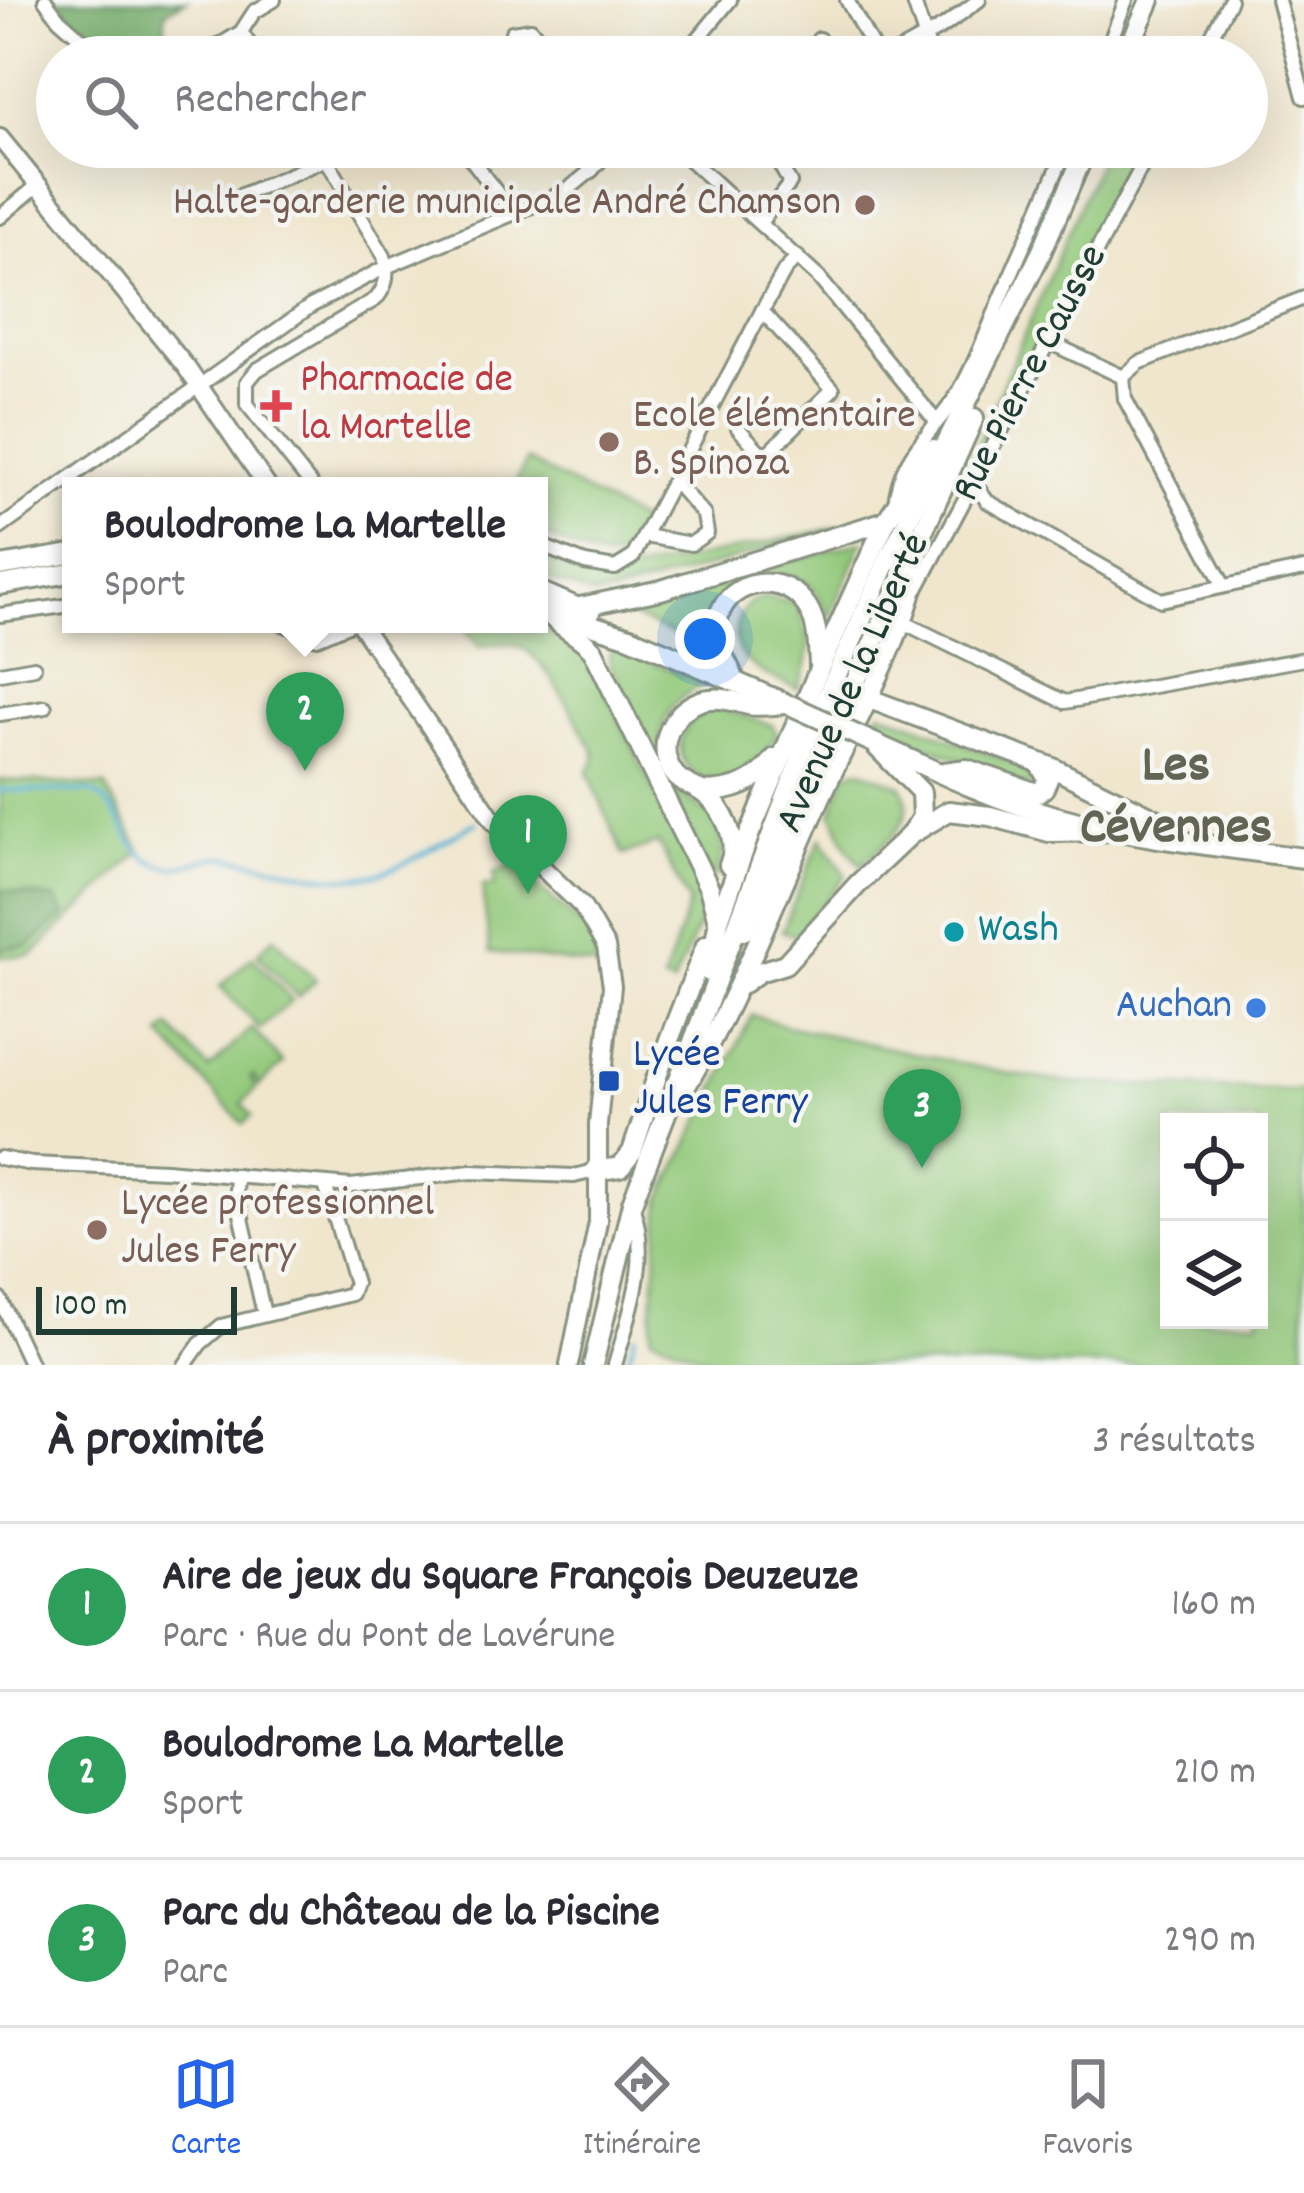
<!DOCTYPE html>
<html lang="fr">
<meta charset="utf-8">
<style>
:root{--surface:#fff;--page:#f2f2f3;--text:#2b2b33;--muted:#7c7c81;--line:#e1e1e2;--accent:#2563eb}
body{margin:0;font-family:Dekko,sans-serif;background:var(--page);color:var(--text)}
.controls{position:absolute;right:36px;bottom:36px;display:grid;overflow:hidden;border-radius:0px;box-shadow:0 12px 48px #0002}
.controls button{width:108px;height:108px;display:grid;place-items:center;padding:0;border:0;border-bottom:3px solid var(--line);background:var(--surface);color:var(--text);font:60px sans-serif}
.scale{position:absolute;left:36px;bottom:30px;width:201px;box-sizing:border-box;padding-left:12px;border:6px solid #1f3d34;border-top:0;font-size:33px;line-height:42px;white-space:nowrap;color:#1f3d34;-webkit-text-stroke:9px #f6f6f2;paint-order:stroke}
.you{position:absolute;left:705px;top:639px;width:42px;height:42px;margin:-30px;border:9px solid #fff;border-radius:50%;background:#1a73e8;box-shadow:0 0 0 18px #1a73e833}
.badge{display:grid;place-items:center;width:78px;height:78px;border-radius:50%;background:var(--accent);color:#fff;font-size:39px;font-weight:700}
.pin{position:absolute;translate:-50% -99px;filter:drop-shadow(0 3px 6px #0008)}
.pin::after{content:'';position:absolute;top:63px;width:42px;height:36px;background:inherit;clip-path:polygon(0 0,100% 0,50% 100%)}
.popup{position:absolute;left:62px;top:477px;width:486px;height:156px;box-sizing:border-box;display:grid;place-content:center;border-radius:0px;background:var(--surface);filter:drop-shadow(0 3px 9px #0005);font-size:39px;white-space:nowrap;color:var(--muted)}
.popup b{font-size:45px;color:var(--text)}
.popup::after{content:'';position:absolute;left:50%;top:100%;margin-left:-24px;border:24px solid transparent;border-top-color:var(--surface)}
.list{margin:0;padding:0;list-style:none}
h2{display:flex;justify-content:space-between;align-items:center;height:156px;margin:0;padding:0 48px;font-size:51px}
h2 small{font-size:39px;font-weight:400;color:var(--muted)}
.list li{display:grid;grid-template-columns:78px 1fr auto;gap:36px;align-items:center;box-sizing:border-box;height:168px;padding:0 48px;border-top:3px solid var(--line)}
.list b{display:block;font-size:45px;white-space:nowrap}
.list p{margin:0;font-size:39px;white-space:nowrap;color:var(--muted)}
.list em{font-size:39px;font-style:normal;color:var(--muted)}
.icon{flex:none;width:66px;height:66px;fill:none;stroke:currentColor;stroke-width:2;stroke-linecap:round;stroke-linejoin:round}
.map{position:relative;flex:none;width:1304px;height:1365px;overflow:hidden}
.search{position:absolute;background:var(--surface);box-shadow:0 12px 48px #0002;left:36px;right:36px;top:36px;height:132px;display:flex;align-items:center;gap:30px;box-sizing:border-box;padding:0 42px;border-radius:66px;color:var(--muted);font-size:45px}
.sheet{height:660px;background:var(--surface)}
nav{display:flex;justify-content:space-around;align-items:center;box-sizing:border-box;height:168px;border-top:3px solid var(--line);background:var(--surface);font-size:33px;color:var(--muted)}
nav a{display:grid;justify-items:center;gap:6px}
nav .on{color:var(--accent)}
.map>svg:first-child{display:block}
</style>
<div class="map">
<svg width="1304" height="1365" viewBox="0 0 1304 1365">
<rect width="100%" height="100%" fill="#f6f6f2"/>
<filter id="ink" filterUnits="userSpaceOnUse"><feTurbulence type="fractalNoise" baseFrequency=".00833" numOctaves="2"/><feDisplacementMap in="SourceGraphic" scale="24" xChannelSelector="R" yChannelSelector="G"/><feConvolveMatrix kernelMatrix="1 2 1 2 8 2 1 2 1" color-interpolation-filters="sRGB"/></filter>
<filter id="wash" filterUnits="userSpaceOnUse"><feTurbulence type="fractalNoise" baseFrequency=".004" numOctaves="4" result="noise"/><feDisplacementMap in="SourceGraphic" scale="48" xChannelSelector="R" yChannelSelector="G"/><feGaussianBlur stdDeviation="2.7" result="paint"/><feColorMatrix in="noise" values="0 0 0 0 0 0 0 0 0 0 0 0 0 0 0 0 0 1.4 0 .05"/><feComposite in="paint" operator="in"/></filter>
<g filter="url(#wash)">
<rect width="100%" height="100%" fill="#f0e6cd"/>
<g fill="#93c97a" stroke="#598357" stroke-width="3" fill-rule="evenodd">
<path d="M 1105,147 L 1142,147 L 1076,268 L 996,434 L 961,482 Z"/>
<path d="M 527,460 L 641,522 C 636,532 630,549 621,556 C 607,569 556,540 539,532 L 539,486 L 514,486 Z"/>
<path d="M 863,522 L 614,594 L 594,596 L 539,575 L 539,557 L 603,578 Z"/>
<path d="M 863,541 L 830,617 C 824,606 818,592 808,584 C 800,578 791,576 781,574 C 729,565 707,606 711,652 L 631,616 L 632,609 L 641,602 Z"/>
<path d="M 763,597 L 795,603 C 813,637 812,654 798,689 C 770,677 727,662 737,624 C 741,609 749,603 763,597 Z"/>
<path d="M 462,624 C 513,624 557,621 592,664 L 708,902 L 673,985 L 663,981 L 689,903 L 658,843 L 623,855 L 588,772 L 595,761 L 595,752 C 578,725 546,655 517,645 C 504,641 491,645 479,647 Z"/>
<path d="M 614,648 L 708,683 C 662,700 647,741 672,783 C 682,802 710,806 719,830 C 726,846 721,861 717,877 L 711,877 L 610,664 L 609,655 Z"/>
<path d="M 715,707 L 772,725 L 777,734 C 720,837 631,741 715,707 Z"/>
<path d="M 880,711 L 1031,770 L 1034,783 L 1024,786 L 875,724 Z"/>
<path d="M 859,769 L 902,786 C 920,823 886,840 861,865 L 848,849 L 832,813 L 846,773 Z"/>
<path d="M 0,780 L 105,786 L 141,851 L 32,955 L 0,957 Z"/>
<path d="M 821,838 L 846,875 L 804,929 L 796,936 L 782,931 Z"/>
<path d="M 512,865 L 584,926 L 598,948 L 596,966 L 490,952 L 482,886 L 495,885 L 494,872 Z"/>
<path d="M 274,937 L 316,980 L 298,997 L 257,954 Z"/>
<path d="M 252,957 L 292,1000 L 260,1029 L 220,986 Z"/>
<path d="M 752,1015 L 787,1026 L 1010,1074 L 1070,1083 L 1304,1091 L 1304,1365 L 724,1365 L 651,1336 L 661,1200 ZM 1169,1122 L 1259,1122 L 1259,1320 L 1169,1320 Z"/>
<path d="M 170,1027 L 209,1069 L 252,1028 L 283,1063 L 259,1086 L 253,1075 L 250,1077 L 256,1089 L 242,1104 L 252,1116 L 243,1124 L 161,1035 Z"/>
</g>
<g fill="#76ad6a" stroke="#4a754f" stroke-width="3">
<path d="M 55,0 L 186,0 L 165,12 L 165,57 L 117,57 Z"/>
<path d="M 0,890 L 56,899 L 65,915 L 28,946 L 0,949 Z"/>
</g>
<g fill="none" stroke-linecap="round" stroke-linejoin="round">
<g stroke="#56b0d4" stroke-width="4.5">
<path d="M 0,790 L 90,792 C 124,805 123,852 158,864 C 182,873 199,857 221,857 C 273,860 324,888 377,874 C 412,865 444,838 476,823"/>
<path d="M 626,1365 L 635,1335"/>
</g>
</g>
</g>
<g filter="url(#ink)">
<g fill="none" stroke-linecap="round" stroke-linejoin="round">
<g stroke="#889280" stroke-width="18">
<g id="street">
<path d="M 45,0 L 59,19 L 102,57"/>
<path d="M 847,0 L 878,57"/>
<path d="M 913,0 L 932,57"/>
<path d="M 1278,0 L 1304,97"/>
<path d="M 241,32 L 258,57"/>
<path d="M 512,32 L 531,29 L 553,57"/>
<path d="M 819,39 L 829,57"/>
<path d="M 200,57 L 241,32 L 254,12 L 274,0"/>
<path d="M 683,57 L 730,0"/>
<path d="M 888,57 L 944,26 L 979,0"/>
<path d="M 1104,57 L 1126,0"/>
<path d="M 1201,57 L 1230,0"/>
<path d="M 462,147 L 513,214"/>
<path d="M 572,147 L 592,170"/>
<path d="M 676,147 L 819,278 L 935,420"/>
<path d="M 232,199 L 327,159 L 344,147"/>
<path d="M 0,217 L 38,185"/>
<path d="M 760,223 L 790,183 L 770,147"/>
<path d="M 1009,279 L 1067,147"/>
<path d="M 1049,342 L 1123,377"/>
<path d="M 1123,377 L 1125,399 L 1224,586"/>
<path d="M 1123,377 L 1139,363 L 1304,298"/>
<path d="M 738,428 L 759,451 L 768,453 L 833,389 L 762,311"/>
<path d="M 974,483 L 987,501 L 1161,600 L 1304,569"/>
<path d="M 312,486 L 247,404 L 247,382 L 257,370 L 376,299 C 388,284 388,274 384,256 L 319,147"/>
<path d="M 895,505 C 899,451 937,431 960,390 C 979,357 991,319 1007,285"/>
<path d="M 0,528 L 311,306 L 386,267 L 565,192 L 592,170 L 612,147"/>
<path d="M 645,536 L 691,544 L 707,533 L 704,515 L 674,481"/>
<path d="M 539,545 L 585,563 L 615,568 L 633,557 L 762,311 L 785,270 L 798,257"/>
<path d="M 917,589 L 1152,147"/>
<path d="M 0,615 L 71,605"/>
<path d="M 901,621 L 1065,702 L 1304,659"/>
<path d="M 283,624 L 317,638 L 350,624"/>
<path d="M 0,673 L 34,667"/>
<path d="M 0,714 L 45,707"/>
<path d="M 0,1158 L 32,1164 L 166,1170 L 351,1186 L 471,1172 L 574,1176 L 595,1171"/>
<path d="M 237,1176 L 236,1192 L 264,1314"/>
<path d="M 0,1299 L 31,1365"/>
<path d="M 185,1365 L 200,1344 L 221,1326 L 351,1294 L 355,1283 L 325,1185"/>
<path d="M 615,1365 C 629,1316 651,1259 633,1208"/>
</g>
</g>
<g stroke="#889280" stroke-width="22">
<g id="secondary">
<path d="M 0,138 L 186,367 L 267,486"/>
<path d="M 360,624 L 494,821 L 582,906 L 606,947 L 612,986 L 598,1124 L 598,1222 L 569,1365"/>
</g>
</g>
<g stroke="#889280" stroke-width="24">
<g id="primary">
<path d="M 1125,57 L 1150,0"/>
<path d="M 0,566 L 71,554"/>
<path d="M 0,585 L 71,573"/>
<path d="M 539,591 L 590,613"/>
<path d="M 580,607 L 661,590 L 886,521"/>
<path d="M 546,611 C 560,628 579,634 593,650 L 709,888 L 718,921"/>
<path d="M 560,615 L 630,637 L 785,703"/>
<path d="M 735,680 C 728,663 715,645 717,626 C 720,583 776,569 803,601 C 818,618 818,644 819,665"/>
<path d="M 867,698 L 1051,767 L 1160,821 L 1169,839"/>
<path d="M 874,743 C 928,767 982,795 1038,811 C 1124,837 1215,846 1304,858"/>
<path d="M 877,747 L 921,792 L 922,817 L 911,834"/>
<path d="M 944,772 L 967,769 L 1037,793 L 1044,788 L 1048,779 L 1040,765"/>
<path d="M 702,792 C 733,792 756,784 775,758"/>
<path d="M 729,865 C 740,840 723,806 701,791 C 689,784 678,782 671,769 C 654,739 679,702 710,699 C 724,697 735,702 748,705 C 760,707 773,705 786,704"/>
<path d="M 744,930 L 974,418"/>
<path d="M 709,972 L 719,920 L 750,833 L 820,667 L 886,521 L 933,449"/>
<path d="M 744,983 L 759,972 L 785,964 L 858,884 L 911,834 L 949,811 L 990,816 L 1049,832 L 1120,831"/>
<path d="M 686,1086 C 740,994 776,898 819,801 C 841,750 924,600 918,552"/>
<path d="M 595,1171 L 620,1167 L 632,1152 L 669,1040 L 706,945"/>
<path d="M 593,1365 L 632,1203 L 808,739 L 889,558 L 1041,253 L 1087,147"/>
</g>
</g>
<use href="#street" stroke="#fff" stroke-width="12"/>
<use href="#secondary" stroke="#fff" stroke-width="16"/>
<use href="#primary" stroke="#fff" stroke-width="18"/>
<g stroke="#889280" stroke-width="24" stroke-linecap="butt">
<path id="primary-bridge" d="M 790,705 L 874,743"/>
</g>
<use href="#primary-bridge" stroke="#fff" stroke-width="18"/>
</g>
</g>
<g fill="#8d6e63" stroke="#f6f6f2" stroke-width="4.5">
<circle cx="865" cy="205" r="12"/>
<circle cx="609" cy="442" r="12"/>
<circle cx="97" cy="1230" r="12"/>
</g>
<path fill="#e0444e" stroke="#f6f6f2" stroke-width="4.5" d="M270 388h12v12h12v12h-12v12h-12v-12h-12v-12h12z"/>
<circle fill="#0f9aa8" stroke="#f6f6f2" stroke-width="4.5" cx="954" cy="932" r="12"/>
<circle fill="#3f7fe0" stroke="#f6f6f2" stroke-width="4.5" cx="1256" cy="1008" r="12"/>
<rect fill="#1a4fb4" stroke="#f6f6f2" stroke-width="4.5" x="597" y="1069" width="24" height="24" rx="6"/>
<g text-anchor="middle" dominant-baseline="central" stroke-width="9" stroke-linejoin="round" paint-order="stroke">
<g font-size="42" fill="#785e54" stroke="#f6f6f2" text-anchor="start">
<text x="841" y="205" text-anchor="end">Halte-garderie municipale André Chamson</text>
<text x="633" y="418">Ecole élémentaire<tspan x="633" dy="48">B. Spinoza</tspan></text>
<text x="121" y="1206">Lycée professionnel<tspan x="121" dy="48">Jules Ferry</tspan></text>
</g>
<g font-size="42" fill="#1f3d34" stroke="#f6f6f2">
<text transform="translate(1032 374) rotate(-62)">Rue Pierre Causse</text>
<text transform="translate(855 684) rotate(-66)">Avenue de la Liberté</text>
</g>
<g font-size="42" fill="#be3a42" stroke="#f6f6f2" text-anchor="start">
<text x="300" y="382">Pharmacie de<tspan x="300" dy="48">la Martelle</tspan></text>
</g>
<g font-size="42" fill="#0d838f" stroke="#f6f6f2" text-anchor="start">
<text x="978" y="932">Wash</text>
</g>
<g font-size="42" fill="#366cbe" stroke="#f6f6f2" text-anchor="end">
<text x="1232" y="1008">Auchan</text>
</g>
<g font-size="42" fill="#164399" stroke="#f6f6f2" text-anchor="start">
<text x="633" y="1057">Lycée<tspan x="633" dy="48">Jules Ferry</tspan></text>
</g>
<g font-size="54" font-weight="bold" fill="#636454" stroke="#f6f6f2">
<text x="1176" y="768">Les<tspan x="1176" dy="62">Cévennes</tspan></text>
</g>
</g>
</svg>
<div class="controls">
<button><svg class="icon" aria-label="locate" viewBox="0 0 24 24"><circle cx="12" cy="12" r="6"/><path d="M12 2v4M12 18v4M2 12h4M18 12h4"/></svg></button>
<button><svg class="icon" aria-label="layers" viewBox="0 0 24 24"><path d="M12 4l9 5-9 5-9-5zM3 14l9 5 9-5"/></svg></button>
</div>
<div class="scale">100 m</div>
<div class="you"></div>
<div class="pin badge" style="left:528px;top:894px;background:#2e9e5b">1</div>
<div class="pin badge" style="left:305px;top:771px;background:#2e9e5b">2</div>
<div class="popup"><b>Boulodrome La Martelle</b>Sport</div>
<div class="pin badge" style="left:922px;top:1168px;background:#2e9e5b">3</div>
<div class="search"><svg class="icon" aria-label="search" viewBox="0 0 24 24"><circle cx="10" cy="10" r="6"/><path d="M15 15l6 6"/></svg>Rechercher</div>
</div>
<section class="sheet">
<h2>À proximité<small>3 résultats</small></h2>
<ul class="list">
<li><span class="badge" style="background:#2e9e5b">1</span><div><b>Aire de jeux du Square François Deuzeuze</b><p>Parc · Rue du Pont de Lavérune</p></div><em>160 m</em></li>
<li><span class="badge" style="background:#2e9e5b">2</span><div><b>Boulodrome La Martelle</b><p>Sport</p></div><em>210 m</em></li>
<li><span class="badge" style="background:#2e9e5b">3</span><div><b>Parc du Château de la Piscine</b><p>Parc</p></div><em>290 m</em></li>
</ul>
</section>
<nav>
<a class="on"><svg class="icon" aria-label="map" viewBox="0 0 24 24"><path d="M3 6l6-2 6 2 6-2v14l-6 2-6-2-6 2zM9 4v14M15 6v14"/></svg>Carte</a>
<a><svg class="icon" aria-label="directions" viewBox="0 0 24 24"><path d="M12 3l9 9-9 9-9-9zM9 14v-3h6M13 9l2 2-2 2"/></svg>Itinéraire</a>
<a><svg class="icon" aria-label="saved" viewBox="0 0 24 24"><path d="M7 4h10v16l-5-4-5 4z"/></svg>Favoris</a>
</nav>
